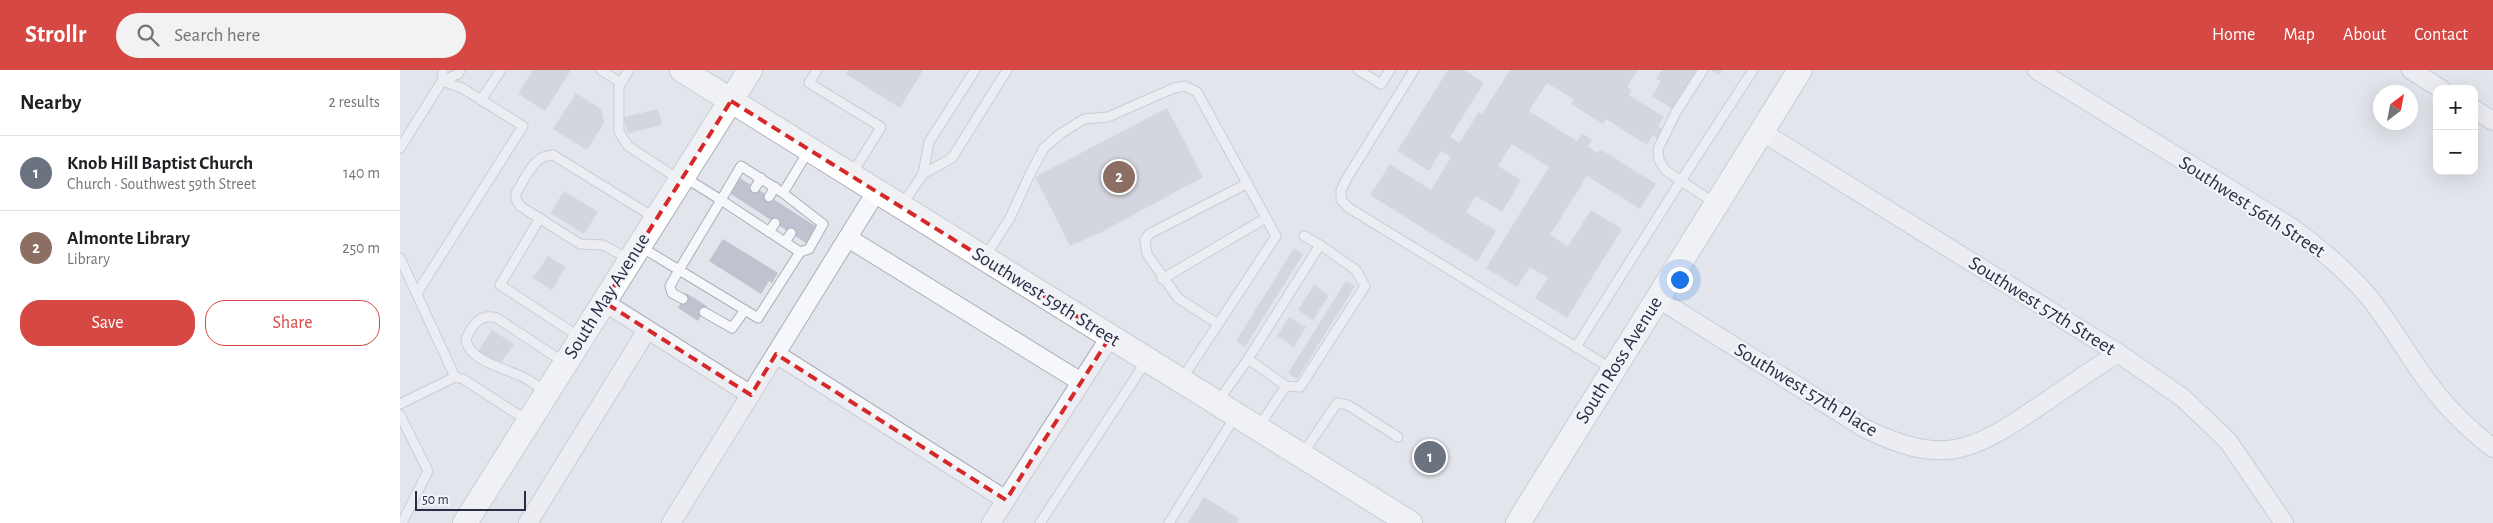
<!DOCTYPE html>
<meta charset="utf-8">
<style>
:root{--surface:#fff;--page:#f2f2f2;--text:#202124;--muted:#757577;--line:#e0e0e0;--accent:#d64843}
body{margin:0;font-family:"Alegreya Sans",sans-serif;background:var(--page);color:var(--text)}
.controls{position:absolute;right:15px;top:15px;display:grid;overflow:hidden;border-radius:10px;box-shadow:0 5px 20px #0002}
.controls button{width:45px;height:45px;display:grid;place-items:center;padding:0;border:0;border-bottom:1px solid var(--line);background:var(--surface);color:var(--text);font:25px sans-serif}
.compass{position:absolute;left:1973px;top:15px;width:45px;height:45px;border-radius:50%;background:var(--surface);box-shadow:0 5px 20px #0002;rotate:32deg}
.scale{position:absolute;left:15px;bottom:12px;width:111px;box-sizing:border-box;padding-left:5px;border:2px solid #292e45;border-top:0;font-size:14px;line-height:18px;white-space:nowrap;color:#292e45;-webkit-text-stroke:4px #f3f4f9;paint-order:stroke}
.you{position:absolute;left:1279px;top:209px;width:18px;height:18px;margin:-12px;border:4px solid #fff;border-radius:50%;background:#1a73e8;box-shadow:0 0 0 8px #1a73e833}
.badge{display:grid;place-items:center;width:32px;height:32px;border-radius:50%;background:var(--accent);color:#fff;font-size:16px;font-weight:700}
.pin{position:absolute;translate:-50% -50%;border:2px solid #fff;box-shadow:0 1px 5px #0006}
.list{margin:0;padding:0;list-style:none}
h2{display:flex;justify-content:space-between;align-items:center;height:65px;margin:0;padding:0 20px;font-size:21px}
h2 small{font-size:16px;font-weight:400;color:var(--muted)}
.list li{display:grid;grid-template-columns:32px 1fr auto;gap:15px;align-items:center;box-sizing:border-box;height:75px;padding:0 20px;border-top:1px solid var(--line)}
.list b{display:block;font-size:19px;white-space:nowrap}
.list p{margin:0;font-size:16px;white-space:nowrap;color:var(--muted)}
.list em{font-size:16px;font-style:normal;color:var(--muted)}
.actions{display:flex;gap:10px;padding:15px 20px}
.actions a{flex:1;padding:11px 0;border:1px solid var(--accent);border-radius:20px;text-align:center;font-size:18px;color:var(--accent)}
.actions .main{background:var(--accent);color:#fff}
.icon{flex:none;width:28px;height:28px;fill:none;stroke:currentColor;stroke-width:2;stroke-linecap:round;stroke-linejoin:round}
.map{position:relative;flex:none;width:2093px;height:453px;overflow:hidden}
header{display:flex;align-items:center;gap:30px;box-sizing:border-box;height:70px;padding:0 25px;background:var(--accent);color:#fff}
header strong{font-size:24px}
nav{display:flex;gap:28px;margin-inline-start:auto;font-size:18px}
.search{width:350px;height:45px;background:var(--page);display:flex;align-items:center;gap:12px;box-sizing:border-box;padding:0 18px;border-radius:28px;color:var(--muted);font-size:19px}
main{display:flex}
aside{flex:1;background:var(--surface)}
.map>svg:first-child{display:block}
</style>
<header>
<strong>Strollr</strong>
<div class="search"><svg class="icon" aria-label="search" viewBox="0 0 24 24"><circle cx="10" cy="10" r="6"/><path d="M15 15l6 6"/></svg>Search here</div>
<nav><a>Home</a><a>Map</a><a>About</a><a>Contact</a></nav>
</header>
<main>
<aside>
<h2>Nearby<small>2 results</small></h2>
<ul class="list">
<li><span class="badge" style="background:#6b7280">1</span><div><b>Knob Hill Baptist Church</b><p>Church · Southwest 59th Street</p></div><em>140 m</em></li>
<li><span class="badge" style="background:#8d6e63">2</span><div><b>Almonte Library</b><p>Library</p></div><em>250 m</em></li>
</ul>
<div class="actions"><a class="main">Save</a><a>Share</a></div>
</aside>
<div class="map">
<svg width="2093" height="453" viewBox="0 0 2093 453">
<rect width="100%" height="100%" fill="#e3e5ec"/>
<g fill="#c0c3cf">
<path d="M 133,0 L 171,0 L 145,41 L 118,24 Z"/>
<path d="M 448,0 L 523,0 L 500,38 L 446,4 Z"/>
<path d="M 1048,0 L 1064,0 L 1084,13 L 1050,67 L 1059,73 L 1079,42 L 1082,44 L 1110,0 L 1238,0 L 1227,17 L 1232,20 L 1229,25 L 1264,47 L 1258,56 L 1264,60 L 1258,69 L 1253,65 L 1247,75 L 1206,49 L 1203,54 L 1171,34 L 1173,29 L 1147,13 L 1129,41 L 1177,71 L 1182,64 L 1192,70 L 1188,77 L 1198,83 L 1200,79 L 1256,114 L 1240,139 L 1187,106 L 1150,165 L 1168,176 L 1191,140 L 1222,159 L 1167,248 L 1135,228 L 1148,208 L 1130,197 L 1117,217 L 1086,198 L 1149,97 L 1112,74 L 1098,96 L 1121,110 L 1102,142 L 1076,126 L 1066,142 L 1096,161 L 1077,192 L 970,125 L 990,94 L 1031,120 L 1051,87 L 1041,81 L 1029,101 L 997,81 Z"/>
<path d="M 1262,0 L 1297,0 L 1273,39 L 1252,26 L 1261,11 L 1256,9 Z"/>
<path d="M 1311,0 L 1322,0 L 1319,5 Z"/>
<path d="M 176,23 L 201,39 L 204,53 L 187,80 L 153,59 Z"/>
<path d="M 767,38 L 803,107 L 700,163 L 670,176 L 635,107 Z"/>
<path d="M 258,39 L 262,55 L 228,63 L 224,47 Z"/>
<path d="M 340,108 L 417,157 L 406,173 L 331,124 Z"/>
<path d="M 164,121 L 198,142 L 184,164 L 150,143 Z"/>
<path d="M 323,169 L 378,203 L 372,213 L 369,211 L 361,224 L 309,191 Z"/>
<path d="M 894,178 L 903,184 L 845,277 L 836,271 Z"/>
<path d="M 148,186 L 166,197 L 152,220 L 133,208 Z"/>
<path d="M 946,211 L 955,216 L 897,309 L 888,303 Z"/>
<path d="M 914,215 L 929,225 L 913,250 L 898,240 Z"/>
<path d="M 286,223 L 307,236 L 298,251 L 278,238 Z"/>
<path d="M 889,247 L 906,257 L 894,277 L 877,266 Z"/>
<path d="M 92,260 L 114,274 L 99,296 L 77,283 Z"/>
<path d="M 804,427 L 840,449 L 837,453 L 788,453 Z"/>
</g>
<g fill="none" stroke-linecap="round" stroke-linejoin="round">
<g stroke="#abaeba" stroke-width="11">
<g id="lane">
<path d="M 201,0 L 221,13"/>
<path d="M 229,0 L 219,16 L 219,62 L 228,76 L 280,110"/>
<path d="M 417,0 L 409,13 L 481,57 L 452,104"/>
<path d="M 575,0 L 529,72 L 523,104 L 552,88 L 607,0"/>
<path d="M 958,0 L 981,14 L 990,0"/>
<path d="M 1014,0 L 947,108 L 941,120 L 941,130 L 949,138 L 1212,299"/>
<path d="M 1303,0 L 1276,42 L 1258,79 L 1259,90 L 1265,100 L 1316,134"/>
<path d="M 42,11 L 58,4 L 60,0"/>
<path d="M 81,30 L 101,0"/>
<path d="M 0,78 L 42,11 L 43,0"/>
<path d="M 355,118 L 361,108"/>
<path d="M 383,123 L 423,154 L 409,179 L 400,182 L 321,130 L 341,96 L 383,123 L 409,80"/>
<path d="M 369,127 L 375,117"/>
<path d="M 502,135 L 523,104"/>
<path d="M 140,148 L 100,215 L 181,268"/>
<path d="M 369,162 L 375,153"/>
<path d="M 385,172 L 391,163"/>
<path d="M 241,177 L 279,200 L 321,130 L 284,107"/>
<path d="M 585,187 L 610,148 L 630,104 L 644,78 L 660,64 L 684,49 L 708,47 L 774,18 L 785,16 L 797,22 L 876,166 L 782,309"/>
<path d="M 0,188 L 55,307"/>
<path d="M 229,189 L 203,175 L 180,174 L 120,136 L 116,129 L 116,123 C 126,108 133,85 153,85 L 255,148"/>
<path d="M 762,209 L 866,148"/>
<path d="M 17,223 L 123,56 L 62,18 L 42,11"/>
<path d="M 283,229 L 272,223 L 270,216 L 279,200 L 358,248 L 400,182"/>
<path d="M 304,242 L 332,258 L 345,240"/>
<path d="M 818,254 L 778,228 L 747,184 L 745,170 L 749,164 L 848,113"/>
<path d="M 1176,277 L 1280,112 L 1353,0"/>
<path d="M 848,289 L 886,316"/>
<path d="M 146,322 C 139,317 131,311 123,307 C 107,299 68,291 66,269 C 72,255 80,243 97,248 L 165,293"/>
<path d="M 817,333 L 848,289 L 920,175 L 904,166"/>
<path d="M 0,334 L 55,307 L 63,309 L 128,351"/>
<path d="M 0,345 L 28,401 L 2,453"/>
<path d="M 858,358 L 886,316 L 900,317 L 965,216 L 956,200 L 920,175"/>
<path d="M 902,385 L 937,333 L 948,335 L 998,367"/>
<path d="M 640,453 L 747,290"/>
<path d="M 769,453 L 836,345"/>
</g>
</g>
<g stroke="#abaeba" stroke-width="20">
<g id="street">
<path d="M 1637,0 L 1891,157 C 1921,179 1949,202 1972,231 C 1990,254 2005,280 2022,304 C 2041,332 2066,357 2093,378"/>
<path d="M 2011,0 L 2041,19"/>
<path d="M 2074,39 L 2093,51"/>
<path d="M 1362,62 L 1718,283 L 1783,328 L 1828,371 L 1884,453"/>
<path d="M 448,168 L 681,312"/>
<path d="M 1257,228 L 1464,358 C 1493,372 1527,386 1560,378 C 1590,371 1616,351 1641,335 C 1667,317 1692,300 1718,283"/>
<path d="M 204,232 L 351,325"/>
<path d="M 376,284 L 606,430"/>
<path d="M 128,453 L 247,260"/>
<path d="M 271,453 L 476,122"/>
<path d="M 591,453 L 710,267"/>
</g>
</g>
<g stroke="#abaeba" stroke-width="26">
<g id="secondary">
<path d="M 282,0 L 1010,453"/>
<path d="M 65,453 L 350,0"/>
<path d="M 1118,453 L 1400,0"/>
</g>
</g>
<use href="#lane" stroke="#f6f7fa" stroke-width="9"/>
<use href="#street" stroke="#f6f7fa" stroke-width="18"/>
<use href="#secondary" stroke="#fff" stroke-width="24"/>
</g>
<path d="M0 0H2093V453H0ZM 331,31 L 710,267 L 606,430 L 376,284 L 351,325 L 204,232 Z" fill="#e3e5ec" fill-opacity=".55" fill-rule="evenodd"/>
<path fill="none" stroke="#d62828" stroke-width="4" stroke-dasharray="10 6" stroke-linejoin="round" d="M 331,31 L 710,267 L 606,430 L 376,284 L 351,325 L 204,232 Z"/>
<g text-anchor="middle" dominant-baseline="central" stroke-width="4.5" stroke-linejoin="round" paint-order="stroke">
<g font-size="20" fill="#292e45" stroke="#f3f4f9">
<text transform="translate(1852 137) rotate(33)">Southwest 56th Street</text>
<text transform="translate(207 226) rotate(-58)">South May Avenue</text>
<text transform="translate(646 227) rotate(32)">Southwest 59th Street</text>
<text transform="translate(1642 236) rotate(32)">Southwest 57th Street</text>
<text transform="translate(1219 290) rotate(-58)">South Ross Avenue</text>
<text transform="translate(1406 320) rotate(31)">Southwest 57th Place</text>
</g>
</g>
</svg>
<div class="controls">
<button>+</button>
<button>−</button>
</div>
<svg class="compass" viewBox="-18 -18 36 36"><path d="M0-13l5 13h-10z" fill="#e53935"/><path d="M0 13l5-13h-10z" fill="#757577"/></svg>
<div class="scale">50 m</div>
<div class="you"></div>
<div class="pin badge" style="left:1030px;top:387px;background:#6b7280">1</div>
<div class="pin badge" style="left:719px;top:107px;background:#8d6e63">2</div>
</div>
</main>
